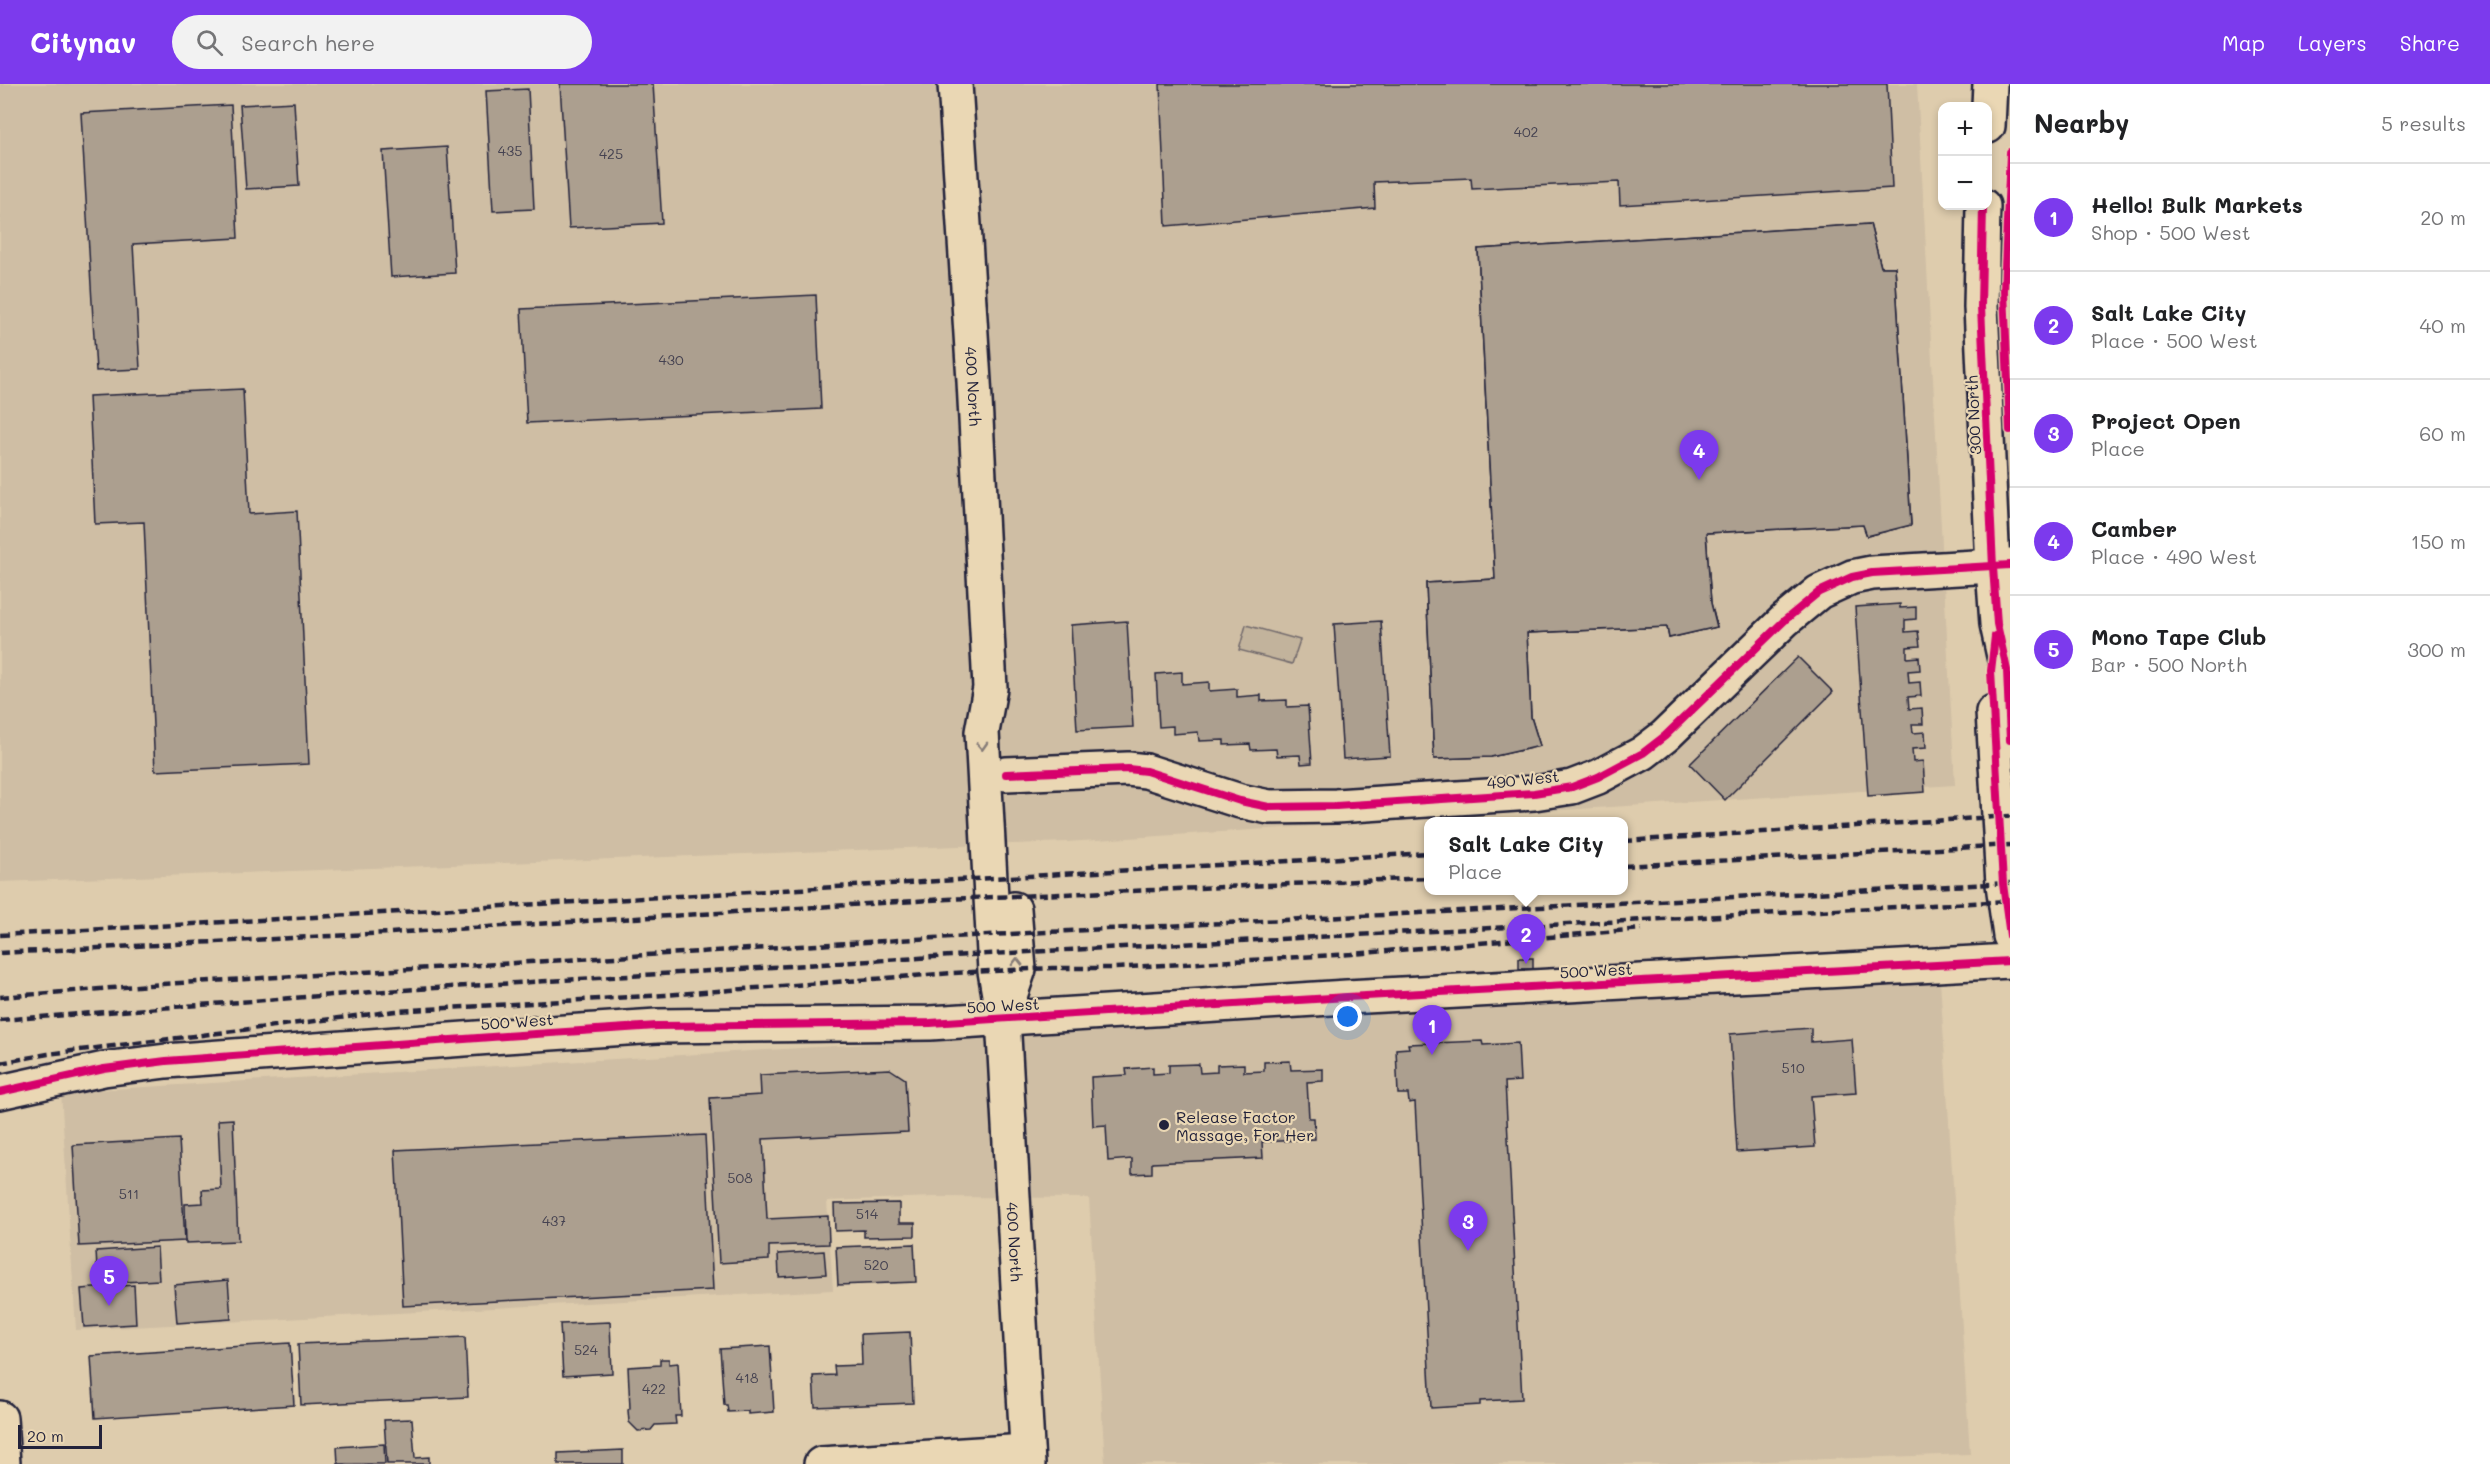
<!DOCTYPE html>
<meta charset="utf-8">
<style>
:root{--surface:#fff;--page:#f2f2f2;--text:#202124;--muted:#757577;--line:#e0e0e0;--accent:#7c3aed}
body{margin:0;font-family:Mali,sans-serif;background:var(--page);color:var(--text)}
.controls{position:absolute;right:18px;top:18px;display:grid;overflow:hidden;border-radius:12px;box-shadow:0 3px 9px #0003}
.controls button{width:54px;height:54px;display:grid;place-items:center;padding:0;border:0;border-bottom:2px solid var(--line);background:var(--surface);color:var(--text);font:30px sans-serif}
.scale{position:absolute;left:18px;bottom:15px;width:84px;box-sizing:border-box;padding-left:6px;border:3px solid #22223b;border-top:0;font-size:16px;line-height:21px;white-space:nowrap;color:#22223b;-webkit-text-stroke:4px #ead7b4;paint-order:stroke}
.you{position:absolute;left:1348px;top:933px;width:21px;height:21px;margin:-15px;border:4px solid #fff;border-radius:50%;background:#1a73e8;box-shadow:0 0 0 9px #1a73e833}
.badge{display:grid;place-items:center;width:39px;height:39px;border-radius:50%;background:var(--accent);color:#fff;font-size:20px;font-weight:700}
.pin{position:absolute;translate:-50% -50px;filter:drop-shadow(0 2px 3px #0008)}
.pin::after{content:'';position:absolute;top:32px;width:21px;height:18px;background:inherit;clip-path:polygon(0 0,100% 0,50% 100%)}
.popup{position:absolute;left:1424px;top:733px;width:204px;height:78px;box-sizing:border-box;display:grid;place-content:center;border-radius:12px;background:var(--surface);filter:drop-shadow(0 2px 4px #0005);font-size:20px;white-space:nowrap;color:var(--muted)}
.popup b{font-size:22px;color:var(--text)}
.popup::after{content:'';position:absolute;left:50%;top:100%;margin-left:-12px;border:12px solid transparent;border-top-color:var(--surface)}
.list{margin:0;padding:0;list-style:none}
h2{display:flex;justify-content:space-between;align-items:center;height:78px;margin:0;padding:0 24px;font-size:26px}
h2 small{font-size:20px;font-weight:400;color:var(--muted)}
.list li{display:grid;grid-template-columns:39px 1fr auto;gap:18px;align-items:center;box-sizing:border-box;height:108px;padding:0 24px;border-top:2px solid var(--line)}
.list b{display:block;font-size:22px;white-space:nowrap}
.list p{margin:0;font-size:20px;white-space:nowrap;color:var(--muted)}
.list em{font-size:20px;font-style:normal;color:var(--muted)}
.icon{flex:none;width:33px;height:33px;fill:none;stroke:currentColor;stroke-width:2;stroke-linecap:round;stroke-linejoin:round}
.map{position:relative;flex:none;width:2010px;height:1380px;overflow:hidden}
header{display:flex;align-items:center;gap:36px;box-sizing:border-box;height:84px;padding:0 30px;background:var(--accent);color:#fff}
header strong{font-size:28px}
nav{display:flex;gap:33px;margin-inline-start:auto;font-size:21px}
.search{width:420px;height:54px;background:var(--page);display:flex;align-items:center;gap:15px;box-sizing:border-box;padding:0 21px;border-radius:33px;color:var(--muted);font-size:22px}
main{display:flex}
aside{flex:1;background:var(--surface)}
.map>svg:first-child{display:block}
</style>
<header>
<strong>Citynav</strong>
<div class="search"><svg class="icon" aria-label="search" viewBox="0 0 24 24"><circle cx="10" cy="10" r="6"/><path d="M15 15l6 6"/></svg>Search here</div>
<nav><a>Map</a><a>Layers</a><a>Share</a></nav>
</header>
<main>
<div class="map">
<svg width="2010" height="1380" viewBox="0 0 2010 1380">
<rect width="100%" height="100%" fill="#deccad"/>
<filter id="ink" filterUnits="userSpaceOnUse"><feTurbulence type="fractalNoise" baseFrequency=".0167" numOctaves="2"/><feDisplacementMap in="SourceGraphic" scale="12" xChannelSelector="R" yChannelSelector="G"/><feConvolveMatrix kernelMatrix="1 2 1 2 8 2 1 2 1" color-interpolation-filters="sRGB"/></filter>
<g filter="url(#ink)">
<g fill="#cfbea4">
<path d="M 0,0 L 1917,0 L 1955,701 L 1066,758 L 0,798 Z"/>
<path d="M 1940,896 L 1970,1370 L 1681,1380 L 1105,1380 L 1089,1114 L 934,1113 L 827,1117 L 833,1206 L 76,1246 L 61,1008 Z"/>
</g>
<path fill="#c2b39c" stroke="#726a6c" stroke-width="1.5" d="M 1246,541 L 1300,556 L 1292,580 L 1239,566 Z"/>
<g fill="#ac9f8f" stroke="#22223b" stroke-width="1.5" fill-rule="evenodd">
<path d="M 560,0 L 653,0 L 662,139 L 569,144 Z"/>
<path d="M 1160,0 L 1887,0 L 1892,104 L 1620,121 L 1619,98 L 1472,105 L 1471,94 L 1374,98 L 1375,124 L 1166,142 Z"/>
<path d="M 528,5 L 534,125 L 493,127 L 486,7 Z"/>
<path d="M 294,18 L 299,102 L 246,105 L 240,21 Z"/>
<path d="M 231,21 L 238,154 L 133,160 L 140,285 L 96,287 L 81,29 Z"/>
<path d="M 447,63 L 455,189 L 391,193 L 383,67 Z"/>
<path d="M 1870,140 L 1881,183 L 1895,183 L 1911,441 L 1867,452 L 1863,441 L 1706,449 L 1711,519 L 1717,543 L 1669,554 L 1667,543 L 1527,549 L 1531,633 L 1540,662 L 1491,673 L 1434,675 L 1426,499 L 1495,495 L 1478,165 ZM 1804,245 L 1809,345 L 1699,350 L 1694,252 Z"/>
<path d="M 1870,140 L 1881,183 L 1895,183 L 1911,441 L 1867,452 L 1863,441 L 1706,449 L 1711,519 L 1717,543 L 1669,554 L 1667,543 L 1527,549 L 1531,633 L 1540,662 L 1491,673 L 1434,675 L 1426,499 L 1495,495 L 1478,165 Z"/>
<path d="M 816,211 L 821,325 L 527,339 L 521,225 Z"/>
<path d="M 243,305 L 249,430 L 297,427 L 309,680 L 155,687 L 144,438 L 95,440 L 89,312 Z"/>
<path d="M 1900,520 L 1900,524 L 1916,523 L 1916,535 L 1905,536 L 1905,548 L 1918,547 L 1920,562 L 1907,563 L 1907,574 L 1919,573 L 1920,586 L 1908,587 L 1909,599 L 1920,598 L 1921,612 L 1908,613 L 1909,625 L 1922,624 L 1923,640 L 1912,640 L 1913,649 L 1925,648 L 1926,664 L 1912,665 L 1913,678 L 1923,677 L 1925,708 L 1868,712 L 1855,523 Z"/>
<path d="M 1127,537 L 1133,643 L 1077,646 L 1071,541 Z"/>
<path d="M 1381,537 L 1390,672 L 1343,675 L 1334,540 Z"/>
<path d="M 1798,573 L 1833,608 L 1725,716 L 1690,680 Z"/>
<path d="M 1182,588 L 1182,600 L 1209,598 L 1209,607 L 1237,605 L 1237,613 L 1261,611 L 1261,617 L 1287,616 L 1287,623 L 1308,622 L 1312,679 L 1301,680 L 1300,671 L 1277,672 L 1276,665 L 1251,666 L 1250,660 L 1224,661 L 1224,656 L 1199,657 L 1198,648 L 1173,650 L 1173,642 L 1159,643 L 1156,590 Z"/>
<rect x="1519" y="874" width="14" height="11"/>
<path d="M 1811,944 L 1811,958 L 1852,955 L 1856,1009 L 1811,1012 L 1815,1063 L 1737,1068 L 1730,950 Z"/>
<path d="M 1482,957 L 1483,961 L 1518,959 L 1520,997 L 1505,998 L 1522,1315 L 1480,1317 L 1480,1321 L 1431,1324 L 1415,1018 L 1409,1019 L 1408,1010 L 1398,1010 L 1396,965 L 1409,964 L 1408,960 Z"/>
<path d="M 1290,977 L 1291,986 L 1323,985 L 1323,997 L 1307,998 L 1309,1034 L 1314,1034 L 1315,1055 L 1262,1058 L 1263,1074 L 1152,1079 L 1152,1089 L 1132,1090 L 1132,1075 L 1108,1077 L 1106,1041 L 1093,1042 L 1091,993 L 1127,991 L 1126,985 L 1153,983 L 1153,990 L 1169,989 L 1169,981 L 1199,980 L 1200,989 L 1217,988 L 1217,981 L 1244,980 L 1244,988 L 1264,987 L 1264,978 Z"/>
<path d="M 890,985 L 905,995 L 908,1048 L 763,1055 L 767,1135 L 828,1132 L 829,1160 L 769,1162 L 769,1176 L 719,1179 L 710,1014 L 761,1011 L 760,991 Z"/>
<path d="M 233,1035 L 238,1157 L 186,1159 L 185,1120 L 203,1119 L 202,1106 L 221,1105 L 218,1036 Z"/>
<path d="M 705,1051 L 713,1206 L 403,1222 L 395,1066 Z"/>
<path d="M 179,1055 L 185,1157 L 79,1162 L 73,1061 Z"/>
<path d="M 899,1119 L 899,1139 L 915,1139 L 915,1152 L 864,1153 L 864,1146 L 835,1147 L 834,1120 Z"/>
<path d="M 914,1160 L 916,1198 L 838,1201 L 836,1163 Z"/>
<path d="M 157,1163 L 159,1196 L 107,1199 L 106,1184 L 97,1185 L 96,1167 Z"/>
<path d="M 824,1167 L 826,1190 L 779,1193 L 778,1170 Z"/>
<path d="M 228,1196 L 231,1235 L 177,1239 L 174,1201 Z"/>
<path d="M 134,1201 L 136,1240 L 84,1243 L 81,1205 Z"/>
<path d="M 610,1238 L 612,1289 L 563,1292 L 560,1240 Z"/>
<path d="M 910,1248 L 913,1319 L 815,1323 L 813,1292 L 835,1291 L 834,1282 L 862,1281 L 861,1250 Z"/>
<path d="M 465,1253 L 468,1313 L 301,1321 L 298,1260 Z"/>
<path d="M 290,1259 L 294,1321 L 95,1334 L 91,1272 Z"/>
<path d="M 770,1262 L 774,1328 L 748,1330 L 748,1327 L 728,1328 L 727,1321 L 724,1321 L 720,1265 Z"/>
<path d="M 660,1275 L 669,1275 L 669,1280 L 678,1279 L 681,1332 L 675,1332 L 676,1340 L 655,1341 L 651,1346 L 638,1347 L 629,1338 L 628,1326 L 630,1324 L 628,1283 L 660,1281 Z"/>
<path d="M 412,1335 L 415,1374 L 429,1373 L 429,1380 L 387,1380 L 384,1336 Z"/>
<path d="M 384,1360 L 385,1380 L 338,1380 L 337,1363 Z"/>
<path d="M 623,1366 L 623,1380 L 558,1380 L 558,1369 Z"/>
</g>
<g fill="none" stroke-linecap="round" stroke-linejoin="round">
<g stroke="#22223b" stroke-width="38">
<g id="minor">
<path id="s1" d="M 955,0 L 974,297 L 990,604 L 982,648 L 995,887 L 1003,934 L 1028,1380"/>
<path d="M 1988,42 L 1990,0"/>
<path d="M 1983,122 L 1981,223 L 1993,483 L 1997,540 L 2007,586 L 2010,656"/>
<path d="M 1993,628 L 2003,800 L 2010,852"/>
<path d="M 1006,690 L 1128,685 L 1146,687 L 1240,717 L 1269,723 L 1336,722 L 1534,709 L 1572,703 L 1598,693 L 1643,669 L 1665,652 L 1785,536 L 1819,508 L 1852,493 L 1872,489 L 2010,481"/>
<path d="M 1005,927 L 1019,885 L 1014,825"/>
<path d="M 0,1008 L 104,985 L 166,977 L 505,952 L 657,942 L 930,939 L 1347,913 L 2010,877"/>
<path d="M 0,1334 L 3,1380"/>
<path d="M 821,1380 L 1027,1367"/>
</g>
</g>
<use href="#minor" stroke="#ead7b4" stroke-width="33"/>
<g stroke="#22223b" stroke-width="4.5" stroke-dasharray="9 4.5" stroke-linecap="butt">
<path d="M 1624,757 L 2010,732"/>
<path d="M 1624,782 L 2010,761"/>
<path d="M 0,851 L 1428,769"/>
<path d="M 0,869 L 389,849 L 948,815 L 1428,794"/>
<path d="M 0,913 L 162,900 L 950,853 L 2010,799"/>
<path d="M 0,936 L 386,907 L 951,872 L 2010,817"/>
<path d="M 0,979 L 48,970 L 396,927 L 665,911 L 952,889 L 1052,884 L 1114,884 L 1352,870 L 1641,845"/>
</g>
<g stroke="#ead7b4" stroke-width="11">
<g id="cycleway">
<path d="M 2010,68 L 2004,207 L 2010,346"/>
<path d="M 1983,122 L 1981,223 L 1993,483 L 1997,540 L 2007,586 L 2010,656"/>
<path d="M 1995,552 L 1991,587 L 2003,800 L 2010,852"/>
<path d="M 1006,690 L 1128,685 L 1146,687 L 1240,717 L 1269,723 L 1336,722 L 1534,709 L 1572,703 L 1598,693 L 1643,669 L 1665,652 L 1785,536 L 1819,508 L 1852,493 L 1872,489 L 2010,481"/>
<path d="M 0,1008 L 104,985 L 166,977 L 505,952 L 657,942 L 930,939 L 1347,913 L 2010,877"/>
</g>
</g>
<use href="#cycleway" stroke="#d6006c" stroke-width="8"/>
</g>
<defs><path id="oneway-chevron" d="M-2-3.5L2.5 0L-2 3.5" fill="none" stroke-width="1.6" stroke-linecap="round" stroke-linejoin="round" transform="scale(1.5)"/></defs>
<g stroke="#867c78">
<use href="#oneway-chevron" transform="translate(982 662) rotate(87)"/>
<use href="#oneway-chevron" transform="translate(1017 878) rotate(-91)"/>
</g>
</g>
<circle fill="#22223b" stroke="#ead7b4" stroke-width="2" cx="1164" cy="1041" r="6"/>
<g text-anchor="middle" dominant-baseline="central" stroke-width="4.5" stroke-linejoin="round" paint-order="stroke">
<g font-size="14" fill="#444150">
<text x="1526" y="47">402</text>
<text x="510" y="66">435</text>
<text x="611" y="69">425</text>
<text x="671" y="275">430</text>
<text x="1793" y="983">510</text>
<text x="740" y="1093">508</text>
<text x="129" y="1109">511</text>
<text x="867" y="1129">514</text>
<text x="554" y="1136">437</text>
<text x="876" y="1180">520</text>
<text x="586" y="1265">524</text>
<text x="747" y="1293">418</text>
<text x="654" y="1304">422</text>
</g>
<g font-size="16" fill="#22223b" stroke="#ead7b4">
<text stroke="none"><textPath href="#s1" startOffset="303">400 North</textPath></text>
<text transform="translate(1973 331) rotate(-93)">300 North</text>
<text transform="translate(1523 695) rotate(-6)">490 West</text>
<text transform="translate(1596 886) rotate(-3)">500 West</text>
<text transform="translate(1003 921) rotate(-3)">500 West</text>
<text transform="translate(517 937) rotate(-4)">500 West</text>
<text stroke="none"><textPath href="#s1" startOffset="1161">400 North</textPath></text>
</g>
<g font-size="16" fill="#22223b" stroke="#ead7b4" text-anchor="start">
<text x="1176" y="1032">Release Factor<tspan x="1176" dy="18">Massage, For Her</tspan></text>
</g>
</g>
</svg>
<div class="controls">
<button>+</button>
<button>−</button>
</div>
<div class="scale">20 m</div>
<div class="you"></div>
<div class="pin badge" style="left:1432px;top:971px">1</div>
<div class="pin badge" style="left:1526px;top:880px">2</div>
<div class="popup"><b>Salt Lake City</b>Place</div>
<div class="pin badge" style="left:1468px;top:1167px">3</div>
<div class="pin badge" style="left:1699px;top:396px">4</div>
<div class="pin badge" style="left:109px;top:1222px">5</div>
</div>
<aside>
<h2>Nearby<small>5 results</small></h2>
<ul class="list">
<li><span class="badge">1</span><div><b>Hello! Bulk Markets</b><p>Shop · 500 West</p></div><em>20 m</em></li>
<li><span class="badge">2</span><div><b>Salt Lake City</b><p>Place · 500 West</p></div><em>40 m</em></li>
<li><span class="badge">3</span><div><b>Project Open</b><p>Place</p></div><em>60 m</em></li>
<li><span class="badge">4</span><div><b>Camber</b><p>Place · 490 West</p></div><em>150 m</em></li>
<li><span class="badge">5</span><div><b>Mono Tape Club</b><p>Bar · 500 North</p></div><em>300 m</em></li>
</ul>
</aside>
</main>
